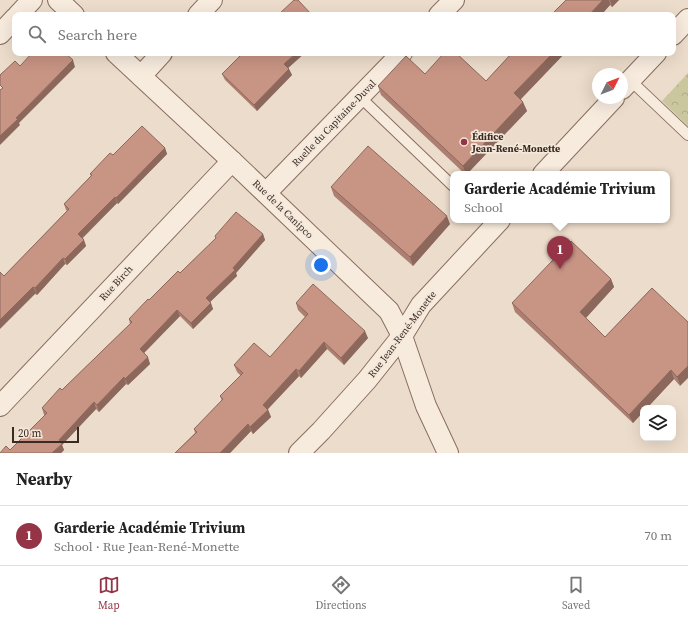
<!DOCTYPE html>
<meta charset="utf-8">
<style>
:root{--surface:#fff;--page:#f2f2f2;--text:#222;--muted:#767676;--line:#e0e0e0;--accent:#943446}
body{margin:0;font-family:"Source Serif 4",serif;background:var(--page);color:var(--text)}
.controls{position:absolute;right:12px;bottom:12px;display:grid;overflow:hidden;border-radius:8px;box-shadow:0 4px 16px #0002}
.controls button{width:36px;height:36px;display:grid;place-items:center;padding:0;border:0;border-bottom:1px solid var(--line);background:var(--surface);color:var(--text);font:20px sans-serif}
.compass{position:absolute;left:592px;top:68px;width:36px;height:36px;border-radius:50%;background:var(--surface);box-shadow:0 4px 16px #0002;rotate:48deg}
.scale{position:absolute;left:12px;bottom:10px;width:67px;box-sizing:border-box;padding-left:4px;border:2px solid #3a2a22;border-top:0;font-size:11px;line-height:14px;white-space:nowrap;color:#3a2a22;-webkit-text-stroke:3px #f4e8da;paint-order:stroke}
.you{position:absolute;left:321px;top:265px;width:14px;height:14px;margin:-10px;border:3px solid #fff;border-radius:50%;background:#1a73e8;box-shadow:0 0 0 6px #1a73e833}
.badge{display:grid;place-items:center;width:26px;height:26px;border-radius:50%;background:var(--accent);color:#fff;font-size:13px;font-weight:700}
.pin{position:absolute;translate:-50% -33px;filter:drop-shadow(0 1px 2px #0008)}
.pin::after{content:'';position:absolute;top:21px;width:14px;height:12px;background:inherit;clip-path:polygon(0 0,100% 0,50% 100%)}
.popup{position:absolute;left:450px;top:171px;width:220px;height:52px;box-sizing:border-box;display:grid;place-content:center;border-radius:8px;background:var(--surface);filter:drop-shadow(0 1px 3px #0005);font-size:13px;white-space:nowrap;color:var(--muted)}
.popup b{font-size:15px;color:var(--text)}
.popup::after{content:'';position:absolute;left:50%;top:100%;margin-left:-8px;border:8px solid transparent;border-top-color:var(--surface)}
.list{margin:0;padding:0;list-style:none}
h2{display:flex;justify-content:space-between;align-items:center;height:52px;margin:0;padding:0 16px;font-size:17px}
h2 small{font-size:13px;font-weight:400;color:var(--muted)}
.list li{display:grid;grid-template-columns:26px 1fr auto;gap:12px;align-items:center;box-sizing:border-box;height:60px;padding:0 16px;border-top:1px solid var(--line)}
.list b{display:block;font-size:15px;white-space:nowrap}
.list p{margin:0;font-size:13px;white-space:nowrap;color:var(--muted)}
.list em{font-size:13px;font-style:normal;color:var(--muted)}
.icon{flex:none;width:22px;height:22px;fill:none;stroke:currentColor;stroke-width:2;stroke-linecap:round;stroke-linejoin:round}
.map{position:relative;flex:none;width:688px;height:453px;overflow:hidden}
.search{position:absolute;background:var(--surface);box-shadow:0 4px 16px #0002;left:12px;right:12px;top:12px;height:44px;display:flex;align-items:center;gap:10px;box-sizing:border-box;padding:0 14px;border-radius:8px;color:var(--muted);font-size:15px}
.sheet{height:112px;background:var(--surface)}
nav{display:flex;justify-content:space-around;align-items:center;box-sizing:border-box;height:56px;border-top:1px solid var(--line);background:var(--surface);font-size:11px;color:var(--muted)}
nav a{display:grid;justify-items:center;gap:2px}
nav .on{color:var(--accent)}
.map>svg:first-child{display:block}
</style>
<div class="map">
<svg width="688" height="453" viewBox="0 0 688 453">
<defs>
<pattern id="park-crowns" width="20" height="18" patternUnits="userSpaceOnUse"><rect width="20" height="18" fill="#cac79f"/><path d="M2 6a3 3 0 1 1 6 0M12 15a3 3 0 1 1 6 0" fill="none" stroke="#aeab89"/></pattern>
</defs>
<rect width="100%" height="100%" fill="#ecdccb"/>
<path fill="url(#park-crowns)" d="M 688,73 L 688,126 L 662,101 Z"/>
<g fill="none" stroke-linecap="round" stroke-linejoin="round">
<g stroke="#896e60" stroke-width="12">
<g id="service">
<path d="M 630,80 L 688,135"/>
<path d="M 360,97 L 453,186"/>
</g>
</g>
<g stroke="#896e60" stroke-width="22">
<g id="minor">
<path d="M 58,0 L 74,15"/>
<path d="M 18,15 L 32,0"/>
<path d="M 198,15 L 212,0"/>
<path d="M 439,15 L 454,0"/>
<path d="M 0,34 L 15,18"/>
<path d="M 673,35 L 688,19"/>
<path d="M 116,53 L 232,161 L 389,311 L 402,336 L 426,406 L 448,453"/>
<path d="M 141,76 L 162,53"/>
<path d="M 622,89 L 656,53"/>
<path d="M 543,174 L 614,98"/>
<path d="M 266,193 L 402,53"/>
<path d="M 0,406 L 232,161"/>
<path d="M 299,453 L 321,431 L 367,380 L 402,336 L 421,305 L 500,220"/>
</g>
</g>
<use href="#service" stroke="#f7ebde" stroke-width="10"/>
<use href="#minor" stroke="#f7ebde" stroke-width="20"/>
</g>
<g fill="#ac7f72">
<path d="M 566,0 L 619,0 L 612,7 L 610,5 L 601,15 L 551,15 Z"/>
<path d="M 512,53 L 565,53 L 521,99 L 527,111 L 467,174 L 465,174 L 381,95 L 378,86 L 425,74 L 486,81 Z"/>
<path d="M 288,68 L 292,75 L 257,111 L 225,80 L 222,74 Z"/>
<path d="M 165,148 L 167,154 L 118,204 L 117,203 L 83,238 L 86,246 L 67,265 L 65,264 L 37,295 L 4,276 L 67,211 L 66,210 L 64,204 L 91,176 L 90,174 Z"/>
<path d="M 331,187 L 450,224 L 413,266 L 334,196 Z"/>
<path d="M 263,234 L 265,240 L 236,273 L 237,276 L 210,302 L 213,309 L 193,329 L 180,316 L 144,353 L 150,364 L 128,385 L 126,384 L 99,412 L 96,409 L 62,445 L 64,450 L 61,453 L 0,453 L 10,450 L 45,416 L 44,415 L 42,408 L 62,390 L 130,324 L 129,319 L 180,273 L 216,238 L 215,236 Z"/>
<path d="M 611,279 L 614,287 L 586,318 L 605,337 L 652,288 L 680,386 L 674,379 L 633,423 L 515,312 L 512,303 Z"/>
<path d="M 296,303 L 368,338 L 344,365 L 327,349 L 301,378 L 299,376 L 268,409 L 271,417 L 253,434 L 251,431 L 230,453 L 175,453 L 195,433 L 194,429 L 222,401 L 220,396 L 241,376 L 237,372 L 234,365 L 270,357 L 305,317 L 298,310 Z"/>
</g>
<g fill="#8c685c">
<path d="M 603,0 L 609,0 L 610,5 L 601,15 L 589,15 Z"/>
<path d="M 610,0 L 619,0 L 612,7 Z"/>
<path d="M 296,53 L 305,53 L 286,70 L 284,64 Z"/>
<path d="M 553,53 L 565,53 L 518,102 L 514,93 Z"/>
<path d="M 73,60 L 75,67 L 19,123 L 20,125 L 0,145 L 0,136 L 16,118 Z"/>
<path d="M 289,69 L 292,75 L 257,111 L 254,105 Z"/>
<path d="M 523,102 L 527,111 L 467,174 L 466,174 L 463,166 Z"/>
<path d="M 165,148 L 167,154 L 118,204 L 116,198 Z"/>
<path d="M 115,197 L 117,203 L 80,240 L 78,234 Z"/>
<path d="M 447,216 L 450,224 L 413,266 L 410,257 Z"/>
<path d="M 263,234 L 265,240 L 236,273 L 237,276 L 208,304 L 206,298 Z"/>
<path d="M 84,240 L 86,246 L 67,265 L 65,259 Z"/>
<path d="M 63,258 L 65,264 L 37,295 L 35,288 Z"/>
<path d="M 611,279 L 614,287 L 583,321 L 580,312 Z"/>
<path d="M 33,287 L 36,293 L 0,329 L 0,320 Z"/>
<path d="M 211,303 L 213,309 L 193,329 L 191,323 Z"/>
<path d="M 177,310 L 180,316 L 142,355 L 140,349 Z"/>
<path d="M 365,331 L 368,338 L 344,365 L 341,358 Z"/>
<path d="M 324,342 L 327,349 L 301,378 L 299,371 Z"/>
<path d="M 148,357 L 150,364 L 128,385 L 125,379 Z"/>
<path d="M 688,366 L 688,378 L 680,386 L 677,377 Z"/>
<path d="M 296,369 L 299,376 L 267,410 L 268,410 L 271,417 L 253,434 L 250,427 L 263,405 Z"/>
<path d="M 671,370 L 674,379 L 647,408 L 643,408 L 643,412 L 633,423 L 629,415 Z"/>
<path d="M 124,377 L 126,384 L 99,412 L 97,405 Z"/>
<path d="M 94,402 L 96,409 L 62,445 L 64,450 L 61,453 L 52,453 L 59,440 Z"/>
<path d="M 248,424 L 251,431 L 230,453 L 220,453 Z"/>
</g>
<g fill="#c89484" stroke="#8c685c">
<path d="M 294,0 L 298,0 L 312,15 L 278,15 Z"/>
<path d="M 566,0 L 603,0 L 589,15 L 551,15 Z"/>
<path d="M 32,53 L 65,53 L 73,60 L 16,118 L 18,119 L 0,136 L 0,90 L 3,88 L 0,85 L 0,75 L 15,61 L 20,66 Z"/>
<path d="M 243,53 L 296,53 L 284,64 L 289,69 L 254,105 L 222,74 Z"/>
<path d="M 444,53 L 456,53 L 486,81 L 512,53 L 553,53 L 514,93 L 523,102 L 463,166 L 378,86 L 406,56 L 425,74 Z"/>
<path d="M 142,126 L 165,148 L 116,198 L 115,197 L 78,234 L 84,240 L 65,259 L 63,258 L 35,288 L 33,287 L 0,320 L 0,272 L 4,276 L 69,209 L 64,204 L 92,175 L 90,174 L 110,153 L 113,155 Z"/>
<path d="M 368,146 L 447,216 L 410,257 L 331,187 Z"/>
<path d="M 236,212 L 263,234 L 233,268 L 235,270 L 206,298 L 211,303 L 191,323 L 177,310 L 140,349 L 148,357 L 125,379 L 124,377 L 97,405 L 94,402 L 59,440 L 62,444 L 52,453 L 0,453 L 6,446 L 10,450 L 47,413 L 42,408 L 60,388 L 62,390 L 132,322 L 129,319 L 148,299 L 149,300 L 178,271 L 180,273 L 216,238 L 215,236 Z"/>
<path d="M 571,241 L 611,279 L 580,312 L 605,337 L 652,288 L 688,322 L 688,366 L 677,377 L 671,370 L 629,415 L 512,303 Z"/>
<path d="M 313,284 L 365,331 L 341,358 L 324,342 L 299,371 L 296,369 L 263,405 L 268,410 L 250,427 L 248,424 L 220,453 L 175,453 L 197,432 L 194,429 L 223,399 L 220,396 L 243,373 L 234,365 L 254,343 L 270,357 L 308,314 L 296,303 Z"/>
</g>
<circle fill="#943446" stroke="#f4e8da" stroke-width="1.5" cx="464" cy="142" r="4"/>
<g text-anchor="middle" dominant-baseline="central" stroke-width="3.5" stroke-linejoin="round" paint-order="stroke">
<g font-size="10" fill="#3a2a22" stroke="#f4e8da">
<text transform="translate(334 123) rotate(-46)">Ruelle du Capitaine-Duval</text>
<text transform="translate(283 209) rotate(44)">Rue de la Canipco</text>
<text transform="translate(116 283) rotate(-47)">Rue Birch</text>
<text transform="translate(402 334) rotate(-53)">Rue Jean-René-Monette</text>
</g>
<g font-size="10" font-weight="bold" fill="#3a2a22" stroke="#f4e8da" text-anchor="start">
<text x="472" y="136">Édifice<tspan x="472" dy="12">Jean-René-Monette</tspan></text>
</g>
</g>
</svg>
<div class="controls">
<button><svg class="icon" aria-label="layers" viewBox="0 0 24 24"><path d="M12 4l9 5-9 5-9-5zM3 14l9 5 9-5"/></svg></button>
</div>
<svg class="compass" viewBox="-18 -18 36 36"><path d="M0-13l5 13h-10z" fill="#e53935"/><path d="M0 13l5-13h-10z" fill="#767676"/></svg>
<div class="scale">20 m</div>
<div class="you"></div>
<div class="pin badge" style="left:560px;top:269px">1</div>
<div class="popup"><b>Garderie Académie Trivium</b>School</div>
<div class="search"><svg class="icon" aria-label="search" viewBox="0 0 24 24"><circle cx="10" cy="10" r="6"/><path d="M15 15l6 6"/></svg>Search here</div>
</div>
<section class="sheet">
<h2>Nearby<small></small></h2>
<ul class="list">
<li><span class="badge">1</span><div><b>Garderie Académie Trivium</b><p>School · Rue Jean-René-Monette</p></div><em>70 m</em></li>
</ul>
</section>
<nav>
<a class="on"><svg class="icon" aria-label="map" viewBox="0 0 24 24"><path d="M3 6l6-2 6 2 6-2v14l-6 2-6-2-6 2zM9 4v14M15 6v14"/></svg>Map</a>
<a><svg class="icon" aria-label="directions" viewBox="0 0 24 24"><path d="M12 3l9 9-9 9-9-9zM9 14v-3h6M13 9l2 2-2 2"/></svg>Directions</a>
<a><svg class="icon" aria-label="saved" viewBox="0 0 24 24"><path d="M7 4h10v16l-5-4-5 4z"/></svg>Saved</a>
</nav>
